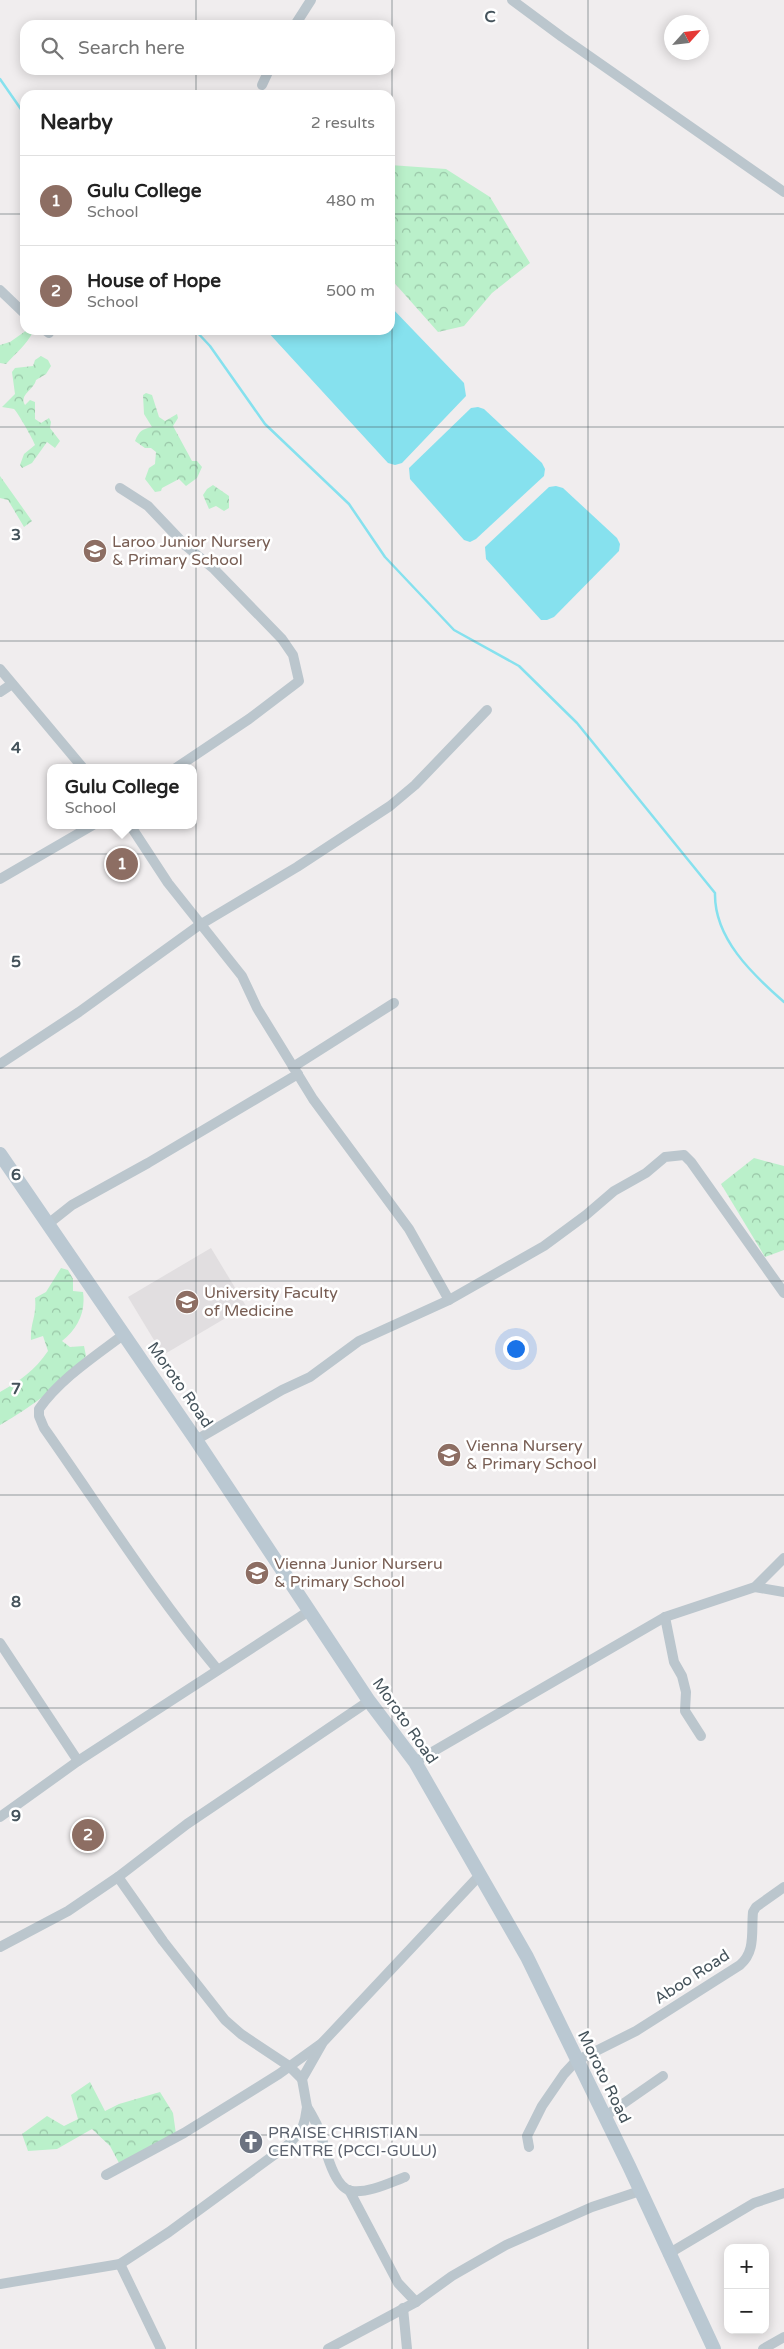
<!DOCTYPE html>
<meta charset="utf-8">
<style>
:root{--surface:#fff;--page:#f6f6f6;--text:#222;--muted:#767676;--line:#e0e0e0;--accent:#2563eb}
body{margin:0;font-family:"Varela Round",sans-serif;background:var(--page);color:var(--text)}
.controls{position:absolute;right:15px;bottom:15px;display:grid;overflow:hidden;border-radius:10px;box-shadow:0 2px 12px #0003}
.controls button{width:45px;height:45px;display:grid;place-items:center;padding:0;border:0;border-bottom:1px solid var(--line);background:var(--surface);color:var(--text);font:25px sans-serif}
.compass{position:absolute;left:664px;top:15px;width:45px;height:45px;border-radius:50%;background:var(--surface);box-shadow:0 2px 12px #0003;rotate:63deg}
.you{position:absolute;left:515px;top:1348px;width:18px;height:18px;margin:-12px;border:4px solid #fff;border-radius:50%;background:#1a73e8;box-shadow:0 0 0 8px #1a73e833}
.badge{display:grid;place-items:center;width:32px;height:32px;border-radius:50%;background:var(--accent);color:#fff;font-size:16px;font-weight:700}
.pin{position:absolute;translate:-50% -50%;border:2px solid #fff;box-shadow:0 1px 5px #0006}
.popup{position:absolute;left:47px;top:764px;width:150px;height:65px;box-sizing:border-box;display:grid;place-content:center;border-radius:10px;background:var(--surface);filter:drop-shadow(0 1px 4px #0005);font-size:16px;white-space:nowrap;color:var(--muted)}
.popup b{font-size:19px;color:var(--text)}
.popup::after{content:'';position:absolute;left:50%;top:100%;margin-left:-10px;border:10px solid transparent;border-top-color:var(--surface)}
.list{margin:0;padding:0;list-style:none}
h2{display:flex;justify-content:space-between;align-items:center;height:65px;margin:0;padding:0 20px;font-size:21px}
h2 small{font-size:16px;font-weight:400;color:var(--muted)}
.list li{display:grid;grid-template-columns:32px 1fr auto;gap:15px;align-items:center;box-sizing:border-box;height:90px;padding:0 20px;border-top:1px solid var(--line)}
.list b{display:block;font-size:19px;white-space:nowrap}
.list p{margin:0;font-size:16px;white-space:nowrap;color:var(--muted)}
.list em{font-size:16px;font-style:normal;color:var(--muted)}
.icon{flex:none;width:28px;height:28px;fill:none;stroke:currentColor;stroke-width:2;stroke-linecap:round;stroke-linejoin:round}
.map{position:relative;flex:none;width:784px;height:2349px;overflow:hidden}
.search{position:absolute;background:var(--surface);box-shadow:0 2px 12px #0003;left:20px;top:20px;width:375px;height:55px;display:flex;align-items:center;gap:12px;box-sizing:border-box;padding:0 18px;border-radius:15px;color:var(--muted);font-size:19px}
.panel{position:absolute;background:var(--surface);box-shadow:0 2px 12px #0003;left:20px;top:90px;width:375px;height:245px;border-radius:15px}
.map>svg:first-child{display:block}
</style>
<div class="map">
<svg width="784" height="2349" viewBox="0 0 784 2349">
<defs>
<pattern id="forest-crowns" width="20" height="18" patternUnits="userSpaceOnUse" patternTransform="scale(1.25)"><rect width="20" height="18" fill="#baf0ca"/><path d="M2 6a3 3 0 1 1 6 0M12 15a3 3 0 1 1 6 0" fill="none" stroke="#99c5a7"/></pattern>
</defs>
<rect width="100%" height="100%" fill="#f0edee"/>
<path fill="#e1dee0" d="M 211,1248 L 246,1306 L 163,1355 L 128,1297 Z"/>
<g fill="url(#forest-crowns)">
<path d="M 390,165 L 446,169 L 490,197 L 530,263 L 492,293 L 464,326 L 438,332 L 390,278 Z"/>
<path d="M 27,330 L 33,332 C 27,344 16,353 6,364 L 0,363 L 0,345 L 10,342 Z"/>
<path d="M 41,356 L 48,360 L 51,366 L 46,374 L 36,380 C 34,390 19,394 25,405 L 30,400 L 35,402 L 35,419 L 41,423 L 49,418 L 51,422 L 50,428 L 60,441 L 55,448 L 47,442 L 32,463 L 22,468 L 20,465 L 24,454 L 35,445 C 34,441 17,411 14,409 C 11,408 6,408 2,407 L 15,394 L 12,372 L 15,368 L 33,366 L 35,360 Z"/>
<path d="M 146,393 L 152,395 L 159,417 L 165,421 L 177,414 L 178,418 L 173,426 L 192,461 L 197,461 L 202,467 L 197,478 L 186,486 L 179,479 L 162,488 L 161,491 L 155,492 L 145,479 L 149,468 L 155,464 L 156,452 L 151,448 L 145,448 L 135,441 C 139,431 142,429 152,427 L 144,414 L 143,395 Z"/>
<path d="M 0,476 L 32,521 L 24,527 L 8,500 L 0,498 Z"/>
<path d="M 213,485 L 229,496 L 229,508 L 224,511 L 216,506 L 209,509 L 203,495 L 207,489 Z"/>
<path d="M 754,1158 L 784,1166 L 784,1250 L 765,1257 L 721,1184 Z"/>
<path d="M 61,1268 L 68,1270 L 73,1279 L 73,1291 L 83,1292 C 86,1313 77,1329 62,1341 L 70,1347 L 84,1346 L 86,1356 C 61,1385 33,1406 0,1425 L 0,1392 C 20,1381 35,1370 48,1351 L 43,1336 L 31,1340 C 30,1323 37,1316 35,1298 L 46,1292 Z"/>
<path d="M 90,2082 L 105,2111 L 119,2104 L 160,2092 L 173,2113 L 176,2134 L 119,2163 L 110,2146 L 92,2129 L 57,2149 L 28,2151 L 22,2134 L 47,2116 L 64,2126 L 78,2119 L 71,2095 Z"/>
</g>
<g fill="#86e1ee">
<path d="M 390,306 L 464,383 L 466,396 L 402,463 L 395,465 L 388,463 L 266,330 L 390,330 Z"/>
<path d="M 478,407 L 484,409 L 542,463 L 545,469 L 544,476 L 476,539 L 470,542 L 464,540 L 410,479 L 409,468 L 471,408 Z"/>
<path d="M 556,486 L 563,488 L 617,538 L 620,544 L 619,551 L 554,617 L 547,620 L 541,620 L 486,559 L 485,547 L 549,487 Z"/>
</g>
<g fill="none" stroke-linecap="round" stroke-linejoin="round">
<g stroke="#86e1ee" stroke-width="2.5">
<path d="M 0,79 L 25,115"/>
<path d="M 195,330 L 210,346 L 265,424 L 349,504 L 385,557 L 454,630 L 519,666 L 577,723 L 715,893 C 714,938 752,974 784,1002"/>
</g>
<g stroke="#bbc6cd" stroke-width="10">
<path d="M 512,0 L 562,37 L 784,192"/>
<path d="M 295,25 L 311,0"/>
<path d="M 262,85 L 269,70"/>
<path d="M 0,290 L 25,314"/>
<path d="M 45,330 L 49,333"/>
<path d="M 120,488 L 148,506 L 186,546 L 214,569 L 282,639 L 293,655 L 299,681 L 249,719 L 176,768"/>
<path d="M 0,669 L 83,768"/>
<path d="M 0,692 L 12,684"/>
<path d="M 130,825 L 168,883 L 242,976 L 257,1008 L 313,1099 L 409,1229 L 449,1300"/>
<path d="M 0,879 L 93,825"/>
<path d="M 0,1064 L 79,1012 L 198,926 L 297,867 L 390,806 L 415,785 L 487,710"/>
<path d="M 293,1067 L 394,1003"/>
<path d="M 48,1224 L 72,1205 L 148,1163 L 298,1074"/>
<path d="M 123,1335 C 94,1357 60,1379 39,1409 L 39,1416 L 44,1428 C 101,1509 154,1593 217,1669"/>
<path d="M 196,1440 L 282,1390 L 310,1377 L 359,1341 L 449,1300 L 544,1246 L 586,1215 L 614,1191 L 646,1173 L 665,1157 L 684,1155 L 691,1162 L 784,1293"/>
<path d="M 755,1587 L 784,1592"/>
<path d="M 665,1617 L 674,1662 L 682,1676 L 686,1692 L 685,1711 L 701,1736"/>
<path d="M 0,1643 L 78,1761 L 309,1611"/>
<path d="M 415,1762 L 665,1617 L 755,1587 L 784,1558"/>
<path d="M 0,1817 L 78,1761"/>
<path d="M 118,1877 L 163,1941 L 225,2020 L 241,2034 L 289,2066 L 302,2079"/>
<path d="M 0,1947 L 68,1911 L 118,1877 L 187,1824 L 369,1701"/>
<path d="M 307,2107 C 311,2113 314,2119 317,2125 C 324,2140 332,2189 352,2191 C 369,2193 389,2183 405,2177"/>
<path d="M 604,2117 L 663,2076"/>
<path d="M 529,2147 L 527,2136 L 542,2106 L 564,2074 L 576,2061 L 636,2031 L 740,1965 C 756,1951 751,1932 753,1912 L 756,1907 L 784,1887"/>
<path d="M 106,2175 L 184,2133 L 279,2074 L 322,2043"/>
<path d="M 349,2190 L 398,2283 L 416,2302"/>
<path d="M 668,2254 L 754,2203 L 784,2193"/>
<path d="M 120,2264 L 161,2349"/>
<path d="M 0,2284 L 120,2264 L 169,2232 L 289,2144 L 302,2129 L 305,2119 L 307,2107 L 302,2079 L 323,2042 L 479,1876"/>
<path d="M 403,2308 L 407,2349"/>
<path d="M 328,2349 L 416,2302 L 452,2276 L 506,2245 L 592,2207 L 640,2191"/>
<path d="M 763,2349 L 784,2337"/>
</g>
<path stroke="#bac8d2" stroke-width="14" d="M 0,1154 L 196,1440 L 369,1701 L 415,1762 L 527,1957 L 629,2166 L 714,2349"/>
</g>
<path fill="none" stroke="#45535b" stroke-width="1" stroke-opacity="0.55" d="M 196,0 L 196,25M 392,0 L 392,2349M 588,0 L 588,2349M 196,70 L 196,95M 0,214 L 25,214M 390,214 L 784,214M 196,330 L 196,2349M 0,427 L 784,427M 0,641 L 784,641M 0,854 L 784,854M 0,1068 L 784,1068M 0,1281 L 784,1281M 0,1495 L 784,1495M 0,1708 L 784,1708M 0,1922 L 784,1922M 0,2135 L 784,2135"/>
<defs>
<g id="school-disc" transform="scale(1.25)"><circle r="9.5" fill="#8d6e63" stroke="#fff"/><path d="M0-5L7-2L0 1L-7-2ZM-4 1L0 2.5L4 1V4Q0 6-4 4Z" fill="#fff"/></g>
<g id="university-disc" transform="scale(1.25)"><circle r="9.5" fill="#8d6e63" stroke="#fff"/><path d="M0-5L7-2L0 1L-7-2ZM-4 1L0 2.5L4 1V4Q0 6-4 4Z" fill="#fff"/></g>
<g id="church-disc" transform="scale(1.25)"><circle r="9.5" fill="#6b7280" stroke="#fff"/><path d="M-1.2-6h2.4v3.5h3.3v2.4h-3.3V6h-2.4V-.1h-3.3v-2.4h3.3Z" fill="#fff"/></g>
</defs>
<g fill-rule="evenodd">
<use href="#school-disc" x="95" y="551"/>
<use href="#university-disc" x="187" y="1302"/>
<use href="#school-disc" x="449" y="1455"/>
<use href="#school-disc" x="257" y="1573"/>
<use href="#church-disc" x="251" y="2142"/>
</g>
<g text-anchor="middle" dominant-baseline="central" stroke-width="5" stroke-linejoin="round" paint-order="stroke">
<g font-size="16" fill="#785e54" stroke="#fff" text-anchor="start">
<text x="112" y="542">Laroo Junior Nursery<tspan x="112" dy="18">&amp; Primary School</tspan></text>
<text x="204" y="1293">University Faculty<tspan x="204" dy="18">of Medicine</tspan></text>
<text x="466" y="1446">Vienna Nursery<tspan x="466" dy="18">&amp; Primary School</tspan></text>
<text x="274" y="1564">Vienna Junior Nurseru<tspan x="274" dy="18">&amp; Primary School</tspan></text>
</g>
<g font-size="16" fill="#45535b" stroke="#fff">
<text transform="translate(180 1385) rotate(55)">Moroto Road</text>
<text transform="translate(405 1721) rotate(55)">Moroto Road</text>
<text transform="translate(692 1977) rotate(-33)">Aboo Road</text>
<text transform="translate(604 2077) rotate(64)">Moroto Road</text>
</g>
<g font-size="16" fill="#5b616d" stroke="#fff" text-anchor="start">
<text x="268" y="2133">PRAISE CHRISTIAN<tspan x="268" dy="18">CENTRE (PCCI-GULU)</tspan></text>
</g>
</g>
<g font-size="16" text-anchor="middle" font-weight="bold" fill="#45535b" stroke="#fff" stroke-width="5" stroke-linejoin="round" paint-order="stroke">
<text x="490" y="22">C</text>
<text x="16" y="540">3</text>
<text x="16" y="753">4</text>
<text x="16" y="967">5</text>
<text x="16" y="1180">6</text>
<text x="16" y="1394">7</text>
<text x="16" y="1607">8</text>
<text x="16" y="1821">9</text>
</g>
</svg>
<div class="controls">
<button>+</button>
<button>−</button>
</div>
<svg class="compass" viewBox="-18 -18 36 36"><path d="M0-13l5 13h-10z" fill="#e53935"/><path d="M0 13l5-13h-10z" fill="#767676"/></svg>
<div class="you"></div>
<div class="pin badge" style="left:122px;top:864px;background:#8d6e63">1</div>
<div class="popup"><b>Gulu College</b>School</div>
<div class="pin badge" style="left:88px;top:1835px;background:#8d6e63">2</div>
<div class="search"><svg class="icon" aria-label="search" viewBox="0 0 24 24"><circle cx="10" cy="10" r="6"/><path d="M15 15l6 6"/></svg>Search here</div>
<section class="panel">
<h2>Nearby<small>2 results</small></h2>
<ul class="list">
<li><span class="badge" style="background:#8d6e63">1</span><div><b>Gulu College</b><p>School</p></div><em>480 m</em></li>
<li><span class="badge" style="background:#8d6e63">2</span><div><b>House of Hope</b><p>School</p></div><em>500 m</em></li>
</ul>
</section>
</div>
